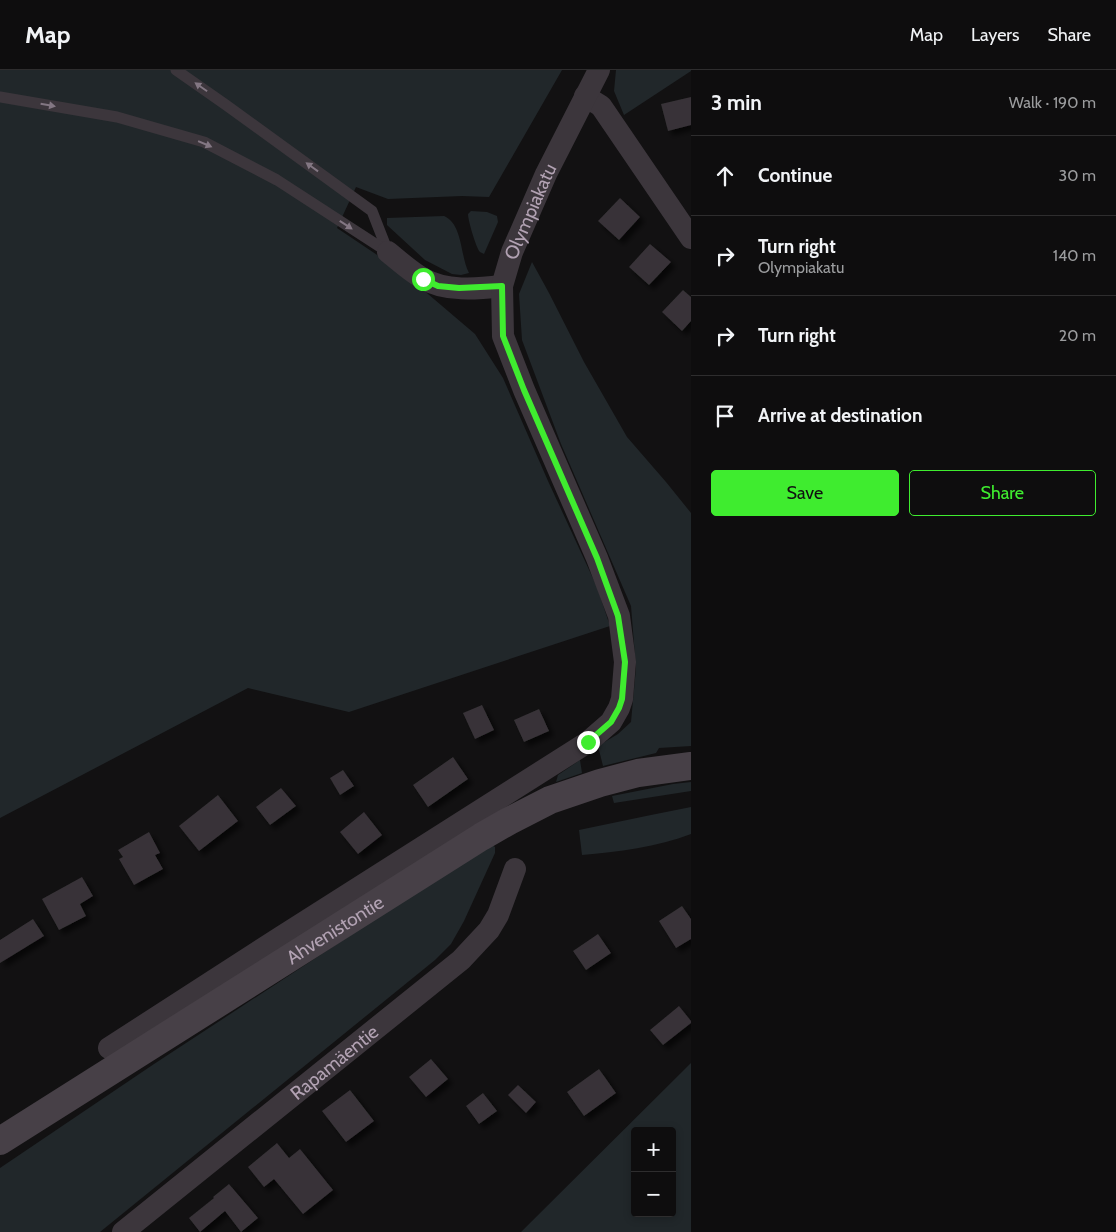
<!DOCTYPE html>
<meta charset="utf-8">
<style>
:root{--surface:#0e0d0e;--page:#1c1b1c;--text:#f1f3f6;--muted:#9b9c9e;--line:#2e2d2e;--accent:#3fec2f}
body{margin:0;font-family:Cabin,sans-serif;background:var(--page);color:var(--text)}
.controls{position:absolute;right:15px;bottom:15px;display:grid;overflow:hidden;border-radius:5px;box-shadow:0 2px 8px #0003}
.controls button{width:45px;height:45px;display:grid;place-items:center;padding:0;border:0;border-bottom:1px solid var(--line);background:var(--surface);color:var(--text);font:25px sans-serif}
.stop{position:absolute;width:15px;height:15px;margin:-11px;border:4px solid #3fec2f;border-radius:50%;background:#fff}
.stop.end{background:#3fec2f;border-color:#fff;box-shadow:0 1px 5px #0008}
.list{margin:0;padding:0;list-style:none}
h2{display:flex;justify-content:space-between;align-items:center;height:65px;margin:0;padding:0 20px;font-size:21px}
h2 small{font-size:16px;font-weight:400;color:var(--muted)}
.list li{display:grid;grid-template-columns:32px 1fr auto;gap:15px;align-items:center;box-sizing:border-box;height:80px;padding:0 20px;border-top:1px solid var(--line)}
.list b{display:block;font-size:19px;white-space:nowrap}
.list p{margin:0;font-size:16px;white-space:nowrap;color:var(--muted)}
.list em{font-size:16px;font-style:normal;color:var(--muted)}
.actions{display:flex;gap:10px;padding:15px 20px}
.actions a{flex:1;padding:11px 0;border:1px solid var(--accent);border-radius:5px;text-align:center;font-size:18px;color:var(--accent)}
.actions .main{background:var(--accent);color:#111}
.icon{flex:none;width:28px;height:28px;fill:none;stroke:currentColor;stroke-width:2;stroke-linecap:round;stroke-linejoin:round}
.map{position:relative;flex:none;width:691px;height:1162px;overflow:hidden}
header{display:flex;align-items:center;gap:30px;box-sizing:border-box;height:70px;padding:0 25px;background:var(--surface);border-bottom:1px solid var(--line)}
header strong{font-size:24px}
nav{display:flex;gap:28px;margin-inline-start:auto;font-size:18px}
main{display:flex}
aside{flex:1;background:var(--surface)}
.map>svg:first-child{display:block}
</style>
<header>
<strong>Map</strong>
<nav><a>Map</a><a>Layers</a><a>Share</a></nav>
</header>
<main>
<div class="map">
<svg width="691" height="1162" viewBox="0 0 691 1162">
<defs>
<filter id="shadow"><feDropShadow dx="4.5" dy="4.5" stdDeviation="2.5" flood-color="#0009"/></filter>
</defs>
<rect width="100%" height="100%" fill="#121112"/>
<g fill="#21272a" fill-rule="evenodd">
<path d="M 0,0 L 562,0 L 489,127 L 462,126 L 388,129 L 356,117 L 337,158 L 401,201 L 475,264 L 503,308 L 548,411 L 597,517 L 610,556 L 349,642 L 248,618 L 0,748 Z"/>
<path d="M 616,0 L 691,0 L 691,1 L 624,45 L 614,21 Z"/>
<path d="M 471,141 L 487,142 L 497,146 L 498,152 L 484,184 C 483,183 481,183 480,182 C 476,178 468,150 468,144 Z"/>
<path d="M 444,146 C 463,154 460,186 469,203 L 461,205 L 452,204 L 425,190 L 387,155 L 387,148 Z"/>
<path d="M 532,192 L 549,223 L 584,292 L 627,367 L 666,412 L 691,443 L 691,676 L 659,678 L 656,683 L 603,696 L 598,676 L 618,664 L 631,652 L 636,598 L 631,536 L 561,374 L 522,270 L 519,224 Z"/>
<path d="M 580,690 L 582,703 L 556,712 L 558,705 Z"/>
<path d="M 691,712 L 691,721 L 614,733 L 612,726 L 673,714 Z"/>
<path d="M 691,737 L 691,764 C 658,777 617,782 582,785 L 579,760 L 651,745 Z"/>
<path d="M 492,775 L 495,777 L 495,783 L 464,851 L 451,874 L 435,890 L 100,1162 L 0,1162 L 0,1098 L 154,994 L 427,815 Z"/>
<path d="M 691,993 L 691,1162 L 521,1162 ZM 635,1061 L 672,1061 L 672,1143 L 635,1143 Z"/>
</g>
<g fill="#373337" filter="url(#shadow)">
<path d="M 691,27 L 691,55 L 668,61 L 661,34 Z"/>
<path d="M 620,128 L 640,147 L 619,170 L 598,151 Z"/>
<path d="M 650,174 L 671,192 L 649,215 L 629,197 Z"/>
<path d="M 683,220 L 691,227 L 691,251 L 682,261 L 662,242 Z"/>
<path d="M 482,635 L 494,660 L 475,669 L 463,643 Z"/>
<path d="M 539,639 L 549,661 L 524,672 L 514,650 Z"/>
<path d="M 453,687 L 468,709 L 428,737 L 413,715 Z"/>
<path d="M 343,700 L 354,716 L 340,725 L 330,708 Z"/>
<path d="M 281,718 L 296,736 L 270,755 L 256,737 Z"/>
<path d="M 218,725 L 238,751 L 199,781 L 179,756 Z"/>
<path d="M 364,742 L 382,765 L 358,784 L 340,762 Z"/>
<path d="M 149,762 L 160,783 L 155,785 L 163,799 L 134,815 L 119,789 L 123,787 L 118,780 Z"/>
<path d="M 82,807 L 93,826 L 80,834 L 86,846 L 59,860 L 42,829 Z"/>
<path d="M 682,836 L 691,849 L 691,869 L 676,878 L 659,851 Z"/>
<path d="M 33,849 L 44,866 L 0,893 L 0,870 Z"/>
<path d="M 598,864 L 611,883 L 586,900 L 573,881 Z"/>
<path d="M 679,936 L 691,951 L 691,953 L 663,975 L 650,960 Z"/>
<path d="M 431,989 L 448,1009 L 426,1027 L 409,1007 Z"/>
<path d="M 599,999 L 616,1023 L 584,1046 L 567,1022 Z"/>
<path d="M 518,1015 L 536,1032 L 526,1043 L 508,1025 Z"/>
<path d="M 350,1020 L 374,1051 L 346,1072 L 322,1041 Z"/>
<path d="M 483,1023 L 497,1041 L 479,1054 L 466,1036 Z"/>
<path d="M 277,1073 L 289,1088 L 300,1079 L 333,1120 L 303,1144 L 274,1109 L 264,1117 L 248,1097 Z"/>
<path d="M 229,1114 L 258,1148 L 241,1162 L 225,1141 L 200,1162 L 189,1148 L 214,1128 L 213,1127 Z"/>
</g>
<g fill="none" stroke-linecap="round" stroke-linejoin="round">
<g stroke="#3c363c" stroke-width="11">
<path d="M 176,0 L 226,35 L 372,141 L 388,182"/>
<path d="M 0,27 L 117,47 L 204,72 L 277,110 L 388,182"/>
</g>
<g stroke="#3c363c" stroke-width="22">
<path d="M 585,26 L 601,36 L 691,168"/>
<path d="M 388,182 C 399,191 410,201 422,208 C 445,222 477,219 502,216"/>
<path id="s1" d="M 109,978 L 281,867 L 588,672 L 611,652 L 619,638 L 622,629 L 625,592 L 619,546 L 597,488 L 524,320 L 503,266 L 502,216 L 512,182 L 546,104 L 599,0"/>
<path id="s2" d="M 123,1162 L 461,890 L 489,860 L 498,845 L 515,799"/>
</g>
<path stroke="#474047" stroke-width="28" id="s3" d="M 0,1071 L 481,767 L 509,751 L 550,730 L 600,713 L 638,703 L 691,696"/>
</g>
<defs><path id="oneway-solid" d="M-6-.8H1V-3.2L6.5 0L1 3.2V.8H-6Z" transform="scale(1.25)"/></defs>
<g fill="#837783">
<use href="#oneway-solid" transform="translate(201 17) rotate(-145)"/>
<use href="#oneway-solid" transform="translate(48 35) rotate(10)"/>
<use href="#oneway-solid" transform="translate(205 74) rotate(23)"/>
<use href="#oneway-solid" transform="translate(312 97) rotate(-144)"/>
<use href="#oneway-solid" transform="translate(346 155) rotate(33)"/>
</g>
<g fill="none" stroke-linecap="round" stroke-linejoin="round">
<path stroke="#3fec2f" stroke-width="6" d="M 423,209 L 438,216 L 459,218 L 502,216 L 503,266 L 524,320 L 597,488 L 618,546 L 625,592 L 622,629 L 619,638 L 611,652 L 588,672"/>
</g>
<g text-anchor="middle" dominant-baseline="central" stroke-width="4" stroke-linejoin="round" paint-order="stroke">
<g font-size="19" fill="#b2a2b3" stroke="#0d0c0d">
<text stroke="none"><textPath href="#s1" startOffset="1141">Olympiakatu</textPath></text>
<text stroke="none"><textPath href="#s3" startOffset="396">Ahvenistontie</textPath></text>
<text stroke="none"><textPath href="#s2" startOffset="271">Rapamäentie</textPath></text>
</g>
</g>
</svg>
<div class="controls">
<button>+</button>
<button>−</button>
</div>
<div class="stop" style="left:423px;top:209px"></div>
<div class="stop end" style="left:588px;top:672px"></div>
</div>
<aside>
<h2>3 min<small>Walk · 190 m</small></h2>
<ul class="list">
<li><svg class="icon" aria-label="ahead" viewBox="0 0 24 24"><path d="M12 20V5M6 11l6-6 6 6"/></svg><div><b>Continue</b></div><em>30 m</em></li>
<li><svg class="icon" aria-label="right" viewBox="0 0 24 24"><path d="M7 20v-9h11M14 6l5 5-5 5"/></svg><div><b>Turn right</b><p>Olympiakatu</p></div><em>140 m</em></li>
<li><svg class="icon" aria-label="right" viewBox="0 0 24 24"><path d="M7 20v-9h11M14 6l5 5-5 5"/></svg><div><b>Turn right</b></div><em>20 m</em></li>
<li><svg class="icon" aria-label="arrive" viewBox="0 0 24 24"><path d="M6 21V4h12l-3 4 3 4H6"/></svg><div><b>Arrive at destination</b></div></li>
</ul>
<div class="actions"><a class="main">Save</a><a>Share</a></div>
</aside>
</main>
